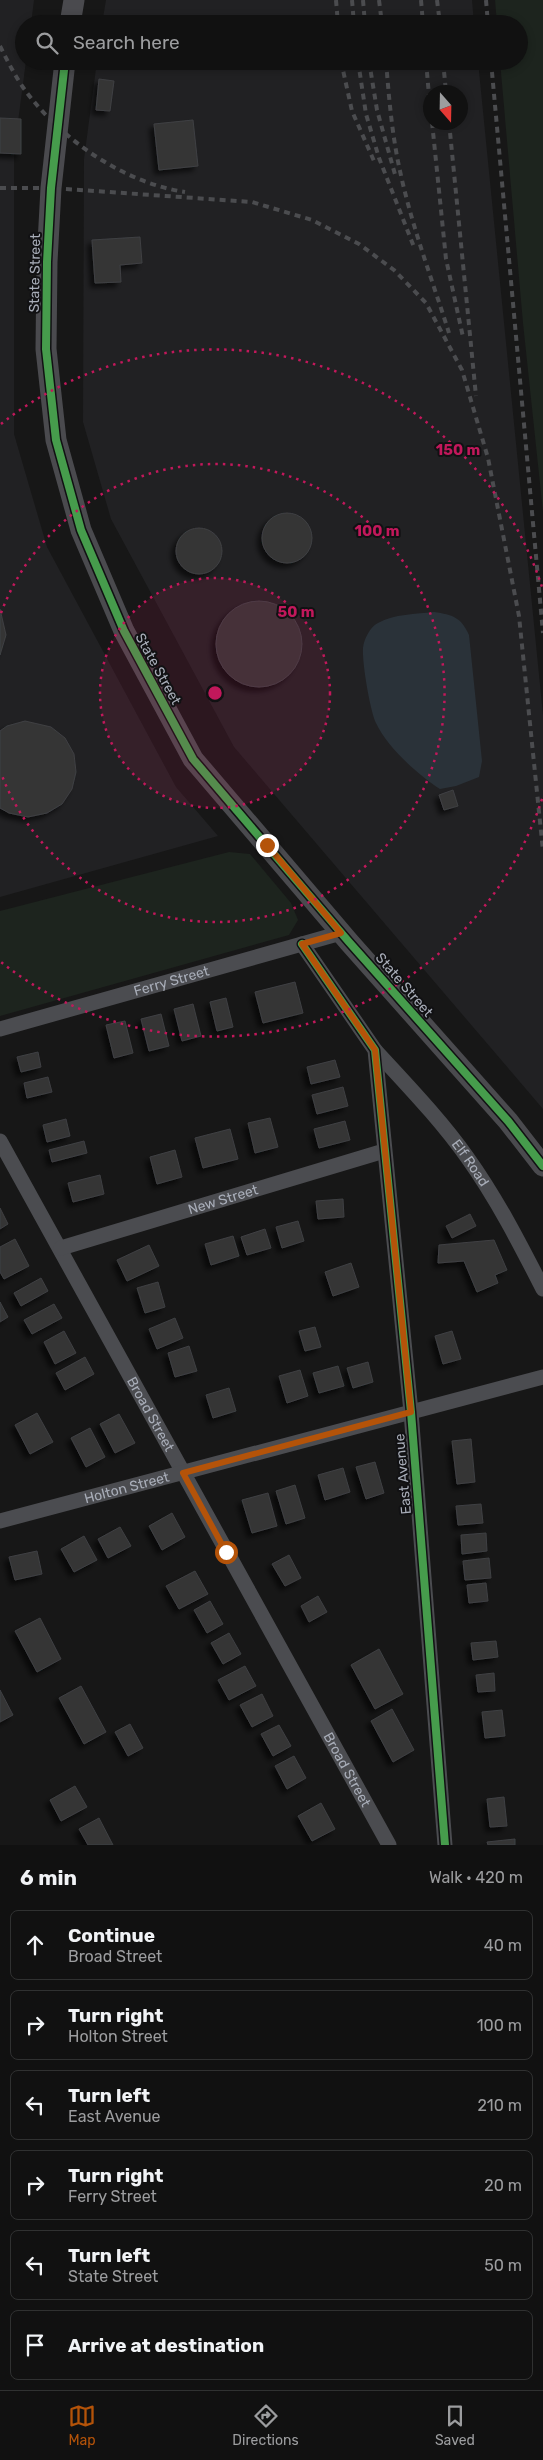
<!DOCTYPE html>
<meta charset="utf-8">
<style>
:root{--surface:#111;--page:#1a1a1a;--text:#f1f3f6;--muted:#9c9d9f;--line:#303131;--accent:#b45309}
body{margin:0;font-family:Rubik,sans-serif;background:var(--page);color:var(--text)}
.compass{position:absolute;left:423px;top:85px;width:45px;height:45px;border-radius:50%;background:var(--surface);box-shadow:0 2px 8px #0003;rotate:160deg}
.stop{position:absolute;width:15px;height:15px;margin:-11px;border:4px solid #b45309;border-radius:50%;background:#fff}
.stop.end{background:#b45309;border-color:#fff;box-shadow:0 1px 5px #0008}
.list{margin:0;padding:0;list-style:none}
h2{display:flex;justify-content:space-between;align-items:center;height:65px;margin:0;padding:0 20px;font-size:21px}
h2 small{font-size:16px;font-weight:400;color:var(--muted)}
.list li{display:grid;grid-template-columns:32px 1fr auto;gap:15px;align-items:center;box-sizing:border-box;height:70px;margin:0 10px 10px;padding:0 10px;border:1px solid var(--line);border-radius:8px}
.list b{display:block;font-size:19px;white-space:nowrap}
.list p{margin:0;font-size:16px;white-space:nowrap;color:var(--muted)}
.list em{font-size:16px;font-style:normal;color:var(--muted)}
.icon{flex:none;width:28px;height:28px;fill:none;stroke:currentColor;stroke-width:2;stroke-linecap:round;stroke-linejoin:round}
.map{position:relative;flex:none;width:543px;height:1845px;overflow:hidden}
.search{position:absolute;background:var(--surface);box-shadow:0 2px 8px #0003;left:15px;right:15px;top:15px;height:55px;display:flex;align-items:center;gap:12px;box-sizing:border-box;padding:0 18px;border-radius:28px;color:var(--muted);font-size:19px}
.sheet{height:545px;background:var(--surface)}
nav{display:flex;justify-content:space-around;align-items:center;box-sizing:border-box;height:70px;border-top:1px solid var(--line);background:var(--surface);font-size:14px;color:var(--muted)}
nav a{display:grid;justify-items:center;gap:2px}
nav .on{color:var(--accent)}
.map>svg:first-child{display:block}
</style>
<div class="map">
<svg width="543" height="1845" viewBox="0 0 543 1845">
<defs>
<filter id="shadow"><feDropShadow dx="-4.5" dy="4.5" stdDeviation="2.5" flood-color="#0009"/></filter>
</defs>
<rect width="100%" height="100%" fill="#171717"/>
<g fill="#212123" fill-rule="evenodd">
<path d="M 0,0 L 34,0 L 31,24 L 24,24 L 24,61 L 26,61 L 14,152 L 14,434 L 47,547 L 176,787 L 218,836 L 0,897 Z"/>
<path d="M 106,0 L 472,0 L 474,24 L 102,24 Z"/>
<path d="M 97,61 L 478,61 L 543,715 L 543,1109 L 234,747 L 111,519 L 83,422 L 84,159 ZM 430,92 L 460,92 L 460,122 L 430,122 Z"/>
</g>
<g fill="#1d241e">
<path d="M 495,0 L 543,0 L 543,512 L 523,323 L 500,61 L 519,61 L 519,24 L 497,24 Z"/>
<path d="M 229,852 L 250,854 L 291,903 L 298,920 L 289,935 L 0,1016 L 0,911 Z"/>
</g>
<path fill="#2a3239" d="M 434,612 C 453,615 461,617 469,635 L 482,761 L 479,777 L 456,786 L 440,789 C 418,775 387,747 376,723 C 370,710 362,663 363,648 C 364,639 370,627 378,623 C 394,614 416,614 434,612 Z"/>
<g fill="#353536" stroke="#3f4043" filter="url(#shadow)">
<path d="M 99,79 L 114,81 L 110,111 L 96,110 Z"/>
<path d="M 0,118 L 21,119 L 21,154 L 0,153 Z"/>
<path d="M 193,120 L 198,166 L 159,170 L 154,124 Z"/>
<path d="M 140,237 L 142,263 L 120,265 L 121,282 L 95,283 L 92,240 Z"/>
<circle cx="287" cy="538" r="25"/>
<circle cx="199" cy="551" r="23"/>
<circle cx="259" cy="644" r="43"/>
<path d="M 0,609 L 6,635 L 0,655 Z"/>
<path d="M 25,721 L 51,727 L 65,738 L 74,754 L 76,772 L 72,789 L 62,804 L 47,813 L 28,817 L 9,813 L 0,808 L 0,731 L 7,726 Z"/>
<path d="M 453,790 L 458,806 L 444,810 L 439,795 Z"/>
<path d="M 295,982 L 303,1013 L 263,1023 L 255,992 Z"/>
<path d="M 226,998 L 233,1027 L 217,1031 L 210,1002 Z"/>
<path d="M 193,1004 L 201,1036 L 182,1041 L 174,1009 Z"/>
<path d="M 161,1014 L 169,1046 L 149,1051 L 141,1019 Z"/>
<path d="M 125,1021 L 133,1053 L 114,1058 L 106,1025 Z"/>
<path d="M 38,1052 L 41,1067 L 21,1072 L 17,1057 Z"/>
<path d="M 335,1060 L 340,1077 L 311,1084 L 307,1067 Z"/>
<path d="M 48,1077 L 52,1092 L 27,1098 L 24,1083 Z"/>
<path d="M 343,1087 L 348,1106 L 317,1114 L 312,1095 Z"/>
<path d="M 270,1118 L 278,1147 L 255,1153 L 248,1123 Z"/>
<path d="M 66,1119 L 70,1136 L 47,1142 L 43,1125 Z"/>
<path d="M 345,1121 L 350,1140 L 319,1148 L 314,1129 Z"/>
<path d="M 230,1129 L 238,1159 L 203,1168 L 195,1138 Z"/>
<path d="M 84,1141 L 87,1153 L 52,1162 L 49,1150 Z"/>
<path d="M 175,1150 L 182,1177 L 157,1184 L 150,1157 Z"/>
<path d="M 100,1175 L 104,1194 L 73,1202 L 68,1183 Z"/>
<path d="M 343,1199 L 344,1217 L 318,1219 L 316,1201 Z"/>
<path d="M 0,1208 L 8,1224 L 0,1229 Z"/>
<path d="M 470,1214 L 476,1226 L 452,1238 L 446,1226 Z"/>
<path d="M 298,1221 L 304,1241 L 282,1248 L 276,1227 Z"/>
<path d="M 265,1229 L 271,1248 L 247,1255 L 241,1237 Z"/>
<path d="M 233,1236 L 239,1256 L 211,1265 L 205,1244 Z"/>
<path d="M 15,1239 L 29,1266 L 4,1279 L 0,1272 L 0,1247 Z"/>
<path d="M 494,1240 L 507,1270 L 495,1275 L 498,1283 L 477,1292 L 464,1261 L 438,1263 L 439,1245 Z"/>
<path d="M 149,1245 L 159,1266 L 127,1281 L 117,1260 Z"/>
<path d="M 351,1263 L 359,1287 L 333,1296 L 325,1272 Z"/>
<path d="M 41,1278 L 48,1291 L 21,1306 L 14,1293 Z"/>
<path d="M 158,1282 L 165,1307 L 145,1313 L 137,1288 Z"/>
<path d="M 0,1302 L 8,1317 L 0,1322 Z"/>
<path d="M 54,1304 L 62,1318 L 32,1334 L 24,1320 Z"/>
<path d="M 175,1318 L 183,1338 L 157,1349 L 149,1329 Z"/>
<path d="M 315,1327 L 321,1347 L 305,1351 L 299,1331 Z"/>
<path d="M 64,1331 L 76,1353 L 55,1364 L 44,1342 Z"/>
<path d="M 452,1331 L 461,1359 L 443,1364 L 435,1336 Z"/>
<path d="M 189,1346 L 197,1371 L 175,1377 L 168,1353 Z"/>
<path d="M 85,1357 L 94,1374 L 65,1390 L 56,1373 Z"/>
<path d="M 368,1362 L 373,1382 L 353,1388 L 347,1368 Z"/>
<path d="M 338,1366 L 344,1386 L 319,1393 L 313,1373 Z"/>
<path d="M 300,1370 L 308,1396 L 287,1403 L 279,1376 Z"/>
<path d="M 229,1388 L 236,1411 L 213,1418 L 206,1395 Z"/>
<path d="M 37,1413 L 53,1442 L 30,1454 L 15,1425 Z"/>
<path d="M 119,1414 L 135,1443 L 115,1453 L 100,1424 Z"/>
<path d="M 90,1428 L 105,1457 L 86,1467 L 71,1438 Z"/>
<path d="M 471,1439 L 475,1482 L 457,1484 L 452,1441 Z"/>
<path d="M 375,1462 L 384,1493 L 366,1499 L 356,1467 Z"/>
<path d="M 343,1468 L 350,1492 L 325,1500 L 318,1475 Z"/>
<path d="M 295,1485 L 305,1518 L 286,1524 L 276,1491 Z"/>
<path d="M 268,1493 L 277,1526 L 252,1533 L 242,1500 Z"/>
<path d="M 481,1504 L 483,1523 L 458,1525 L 456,1506 Z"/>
<path d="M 172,1513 L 185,1537 L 162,1550 L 149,1526 Z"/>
<path d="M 120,1527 L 131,1546 L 108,1558 L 98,1539 Z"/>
<path d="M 486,1533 L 487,1551 L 462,1554 L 461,1535 Z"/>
<path d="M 84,1536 L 97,1560 L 74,1572 L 61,1549 Z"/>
<path d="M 37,1551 L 42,1574 L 15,1580 L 9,1557 Z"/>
<path d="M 289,1555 L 301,1578 L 285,1586 L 272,1564 Z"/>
<path d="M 489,1558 L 491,1578 L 465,1580 L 463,1561 Z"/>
<path d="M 195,1571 L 208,1594 L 179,1609 L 166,1586 Z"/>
<path d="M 486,1583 L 488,1601 L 469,1603 L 467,1585 Z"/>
<path d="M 318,1596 L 327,1612 L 309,1622 L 301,1606 Z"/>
<path d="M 210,1601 L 223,1624 L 207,1633 L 194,1610 Z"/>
<path d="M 40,1618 L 61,1659 L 37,1672 L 15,1631 Z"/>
<path d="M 229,1633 L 241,1654 L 223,1664 L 211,1643 Z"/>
<path d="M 496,1641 L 498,1657 L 473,1660 L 471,1643 Z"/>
<path d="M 379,1649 L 403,1694 L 375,1709 L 351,1665 Z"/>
<path d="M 245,1666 L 256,1686 L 229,1700 L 218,1680 Z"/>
<path d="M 494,1673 L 495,1691 L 478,1692 L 476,1675 Z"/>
<path d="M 81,1686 L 106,1732 L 84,1744 L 59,1698 Z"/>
<path d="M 0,1690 L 13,1715 L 0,1722 Z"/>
<path d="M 262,1694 L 273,1716 L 252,1727 L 240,1705 Z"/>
<path d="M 392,1709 L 414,1750 L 393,1762 L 371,1721 Z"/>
<path d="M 502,1710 L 505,1736 L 485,1738 L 482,1712 Z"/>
<path d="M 130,1724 L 143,1748 L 128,1756 L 115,1732 Z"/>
<path d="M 279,1725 L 291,1746 L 273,1756 L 261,1734 Z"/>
<path d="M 294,1756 L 306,1778 L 287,1789 L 275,1766 Z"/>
<path d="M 75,1786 L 87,1807 L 61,1821 L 50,1800 Z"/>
<path d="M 504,1797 L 507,1826 L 490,1827 L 487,1799 Z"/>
<path d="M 321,1803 L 335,1829 L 312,1841 L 298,1816 Z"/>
<path d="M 99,1818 L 113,1845 L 88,1845 L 79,1829 Z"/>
<path d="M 515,1839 L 515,1845 L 488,1845 L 487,1842 Z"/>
</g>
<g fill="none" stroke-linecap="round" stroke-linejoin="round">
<g stroke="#4b4c50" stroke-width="15">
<path d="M 302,944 L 375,1050 L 411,1412 L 445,1845"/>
<path id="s1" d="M 0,1029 L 341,933"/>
<path id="s2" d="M 375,1050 C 407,1085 440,1119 467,1157 C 497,1199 520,1244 543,1289"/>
<path id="s3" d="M 0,1141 L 389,1845"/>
<path id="s4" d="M 61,1248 L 384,1151"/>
<path id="s5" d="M 0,1521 L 543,1377"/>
</g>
<g stroke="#4a4a4e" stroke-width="21">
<path d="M 70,24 L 74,0"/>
<path d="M 65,61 L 51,188 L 47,262 L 46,349 L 56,440 L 81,530 L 124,631 L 193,759 L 349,942 L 508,1121 L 543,1166"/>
</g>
<g stroke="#4b4c4f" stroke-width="4" stroke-dasharray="6 5" stroke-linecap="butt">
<path d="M 336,0 L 338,24"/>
<path d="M 352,0 L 354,24"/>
<path d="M 363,0 L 365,24"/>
<path d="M 379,0 L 382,24"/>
<path d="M 421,0 L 423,24"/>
<path d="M 437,0 L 440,24"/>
<path d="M 486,0 L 488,24"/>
<path d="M 0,46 C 9,64 18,82 31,98 C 68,144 126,183 185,192"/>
<path d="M 341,61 L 352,111 L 374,161"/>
<path d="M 358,61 L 366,114 L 379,158 L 414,247"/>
<path d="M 369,61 L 377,110 L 396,178"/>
<path d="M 386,61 C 389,98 392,135 400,171 C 412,227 432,279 449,333"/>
<path d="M 426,61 L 430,107"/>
<path d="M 443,61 L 446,92"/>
<path d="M 491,61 L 543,633"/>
<path d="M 432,122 L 446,259 L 463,337"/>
<path d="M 449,122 L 476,396"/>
<path d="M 0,188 L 51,188 L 252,202 L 312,220 L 359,244 L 394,270 L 426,303 L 462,370 L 488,458 L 519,616 L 543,851"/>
</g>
<g stroke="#111113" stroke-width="11">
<g id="cycleway">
<path d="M 65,61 L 51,188 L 47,262 L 46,349 L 56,440 L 81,530 L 124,631 L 193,759 L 349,942 L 508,1121 L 543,1166"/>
<path d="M 302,944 L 375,1050 L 411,1412 L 445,1845"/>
</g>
</g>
<use href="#cycleway" stroke="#469c4c" stroke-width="8"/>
</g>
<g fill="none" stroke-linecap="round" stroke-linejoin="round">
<path stroke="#b45309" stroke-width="6" d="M 226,1552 L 183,1473 L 411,1412 L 375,1050 L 302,944 L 341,933 L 267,845"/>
</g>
<circle cx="215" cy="693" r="115" fill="#c2185b" fill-opacity=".12"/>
<g fill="none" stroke="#c2185b" stroke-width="2.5" stroke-dasharray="2.5 5">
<circle cx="215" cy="693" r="115"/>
<path d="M1 613A229 229 0 1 1 1 773"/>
<path d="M542 799A344 344 0 0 1 1 962M1 424A344 344 0 0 1 542 587"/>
</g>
<g text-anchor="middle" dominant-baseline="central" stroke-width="4" stroke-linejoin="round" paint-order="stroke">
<g font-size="14" fill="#a8adb8" stroke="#111113">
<text transform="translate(35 273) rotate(-89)">State Street</text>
<text transform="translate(158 669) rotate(61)">State Street</text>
<text stroke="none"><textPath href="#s1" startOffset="178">Ferry Street</textPath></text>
<text transform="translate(404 985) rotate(49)">State Street</text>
<text stroke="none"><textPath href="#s2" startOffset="148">Elf Road</textPath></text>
<text stroke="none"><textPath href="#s4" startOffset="169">New Street</textPath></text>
<text stroke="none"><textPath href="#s3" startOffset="312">Broad Street</textPath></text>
<text transform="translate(403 1474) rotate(-95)">East Avenue</text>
<text stroke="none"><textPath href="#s5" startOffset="131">Holton Street</textPath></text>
<text stroke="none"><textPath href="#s3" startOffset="718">Broad Street</textPath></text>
</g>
</g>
<circle cx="215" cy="693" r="8" fill="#c2185b" stroke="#111113" stroke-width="2.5"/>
<g font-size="15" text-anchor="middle" font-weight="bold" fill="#c2185b" stroke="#111113" stroke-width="4" stroke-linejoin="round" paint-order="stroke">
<text x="458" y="455">150 m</text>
<text x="377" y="536">100 m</text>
<text x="296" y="617">50 m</text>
</g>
</svg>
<svg class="compass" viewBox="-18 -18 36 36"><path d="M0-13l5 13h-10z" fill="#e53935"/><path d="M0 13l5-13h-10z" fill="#9c9d9f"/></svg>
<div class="stop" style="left:226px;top:1552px"></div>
<div class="stop end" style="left:267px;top:845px"></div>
<div class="search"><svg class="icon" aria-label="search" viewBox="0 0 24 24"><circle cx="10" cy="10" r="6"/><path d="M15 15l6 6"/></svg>Search here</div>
</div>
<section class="sheet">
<h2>6 min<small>Walk · 420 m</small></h2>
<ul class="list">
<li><svg class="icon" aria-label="ahead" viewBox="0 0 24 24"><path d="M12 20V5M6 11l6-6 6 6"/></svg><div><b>Continue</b><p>Broad Street</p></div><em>40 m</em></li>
<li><svg class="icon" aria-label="right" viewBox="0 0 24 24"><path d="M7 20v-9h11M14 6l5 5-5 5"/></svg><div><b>Turn right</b><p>Holton Street</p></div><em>100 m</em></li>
<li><svg class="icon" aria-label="left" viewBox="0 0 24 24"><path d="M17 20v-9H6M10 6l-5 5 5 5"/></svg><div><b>Turn left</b><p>East Avenue</p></div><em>210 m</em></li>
<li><svg class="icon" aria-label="right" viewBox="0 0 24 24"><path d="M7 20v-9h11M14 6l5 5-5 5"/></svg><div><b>Turn right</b><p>Ferry Street</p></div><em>20 m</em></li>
<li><svg class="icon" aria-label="left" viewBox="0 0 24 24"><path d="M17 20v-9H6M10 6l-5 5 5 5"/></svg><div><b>Turn left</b><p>State Street</p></div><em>50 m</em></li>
<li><svg class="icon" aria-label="arrive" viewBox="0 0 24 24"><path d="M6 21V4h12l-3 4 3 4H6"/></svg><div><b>Arrive at destination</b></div></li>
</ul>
</section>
<nav>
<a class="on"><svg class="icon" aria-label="map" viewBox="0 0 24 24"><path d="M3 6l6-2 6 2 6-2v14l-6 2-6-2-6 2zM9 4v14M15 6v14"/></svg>Map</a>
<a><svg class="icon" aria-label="directions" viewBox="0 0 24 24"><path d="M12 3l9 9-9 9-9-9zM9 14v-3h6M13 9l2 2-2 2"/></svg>Directions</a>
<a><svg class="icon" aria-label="saved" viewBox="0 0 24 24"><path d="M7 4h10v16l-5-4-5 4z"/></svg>Saved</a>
</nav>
